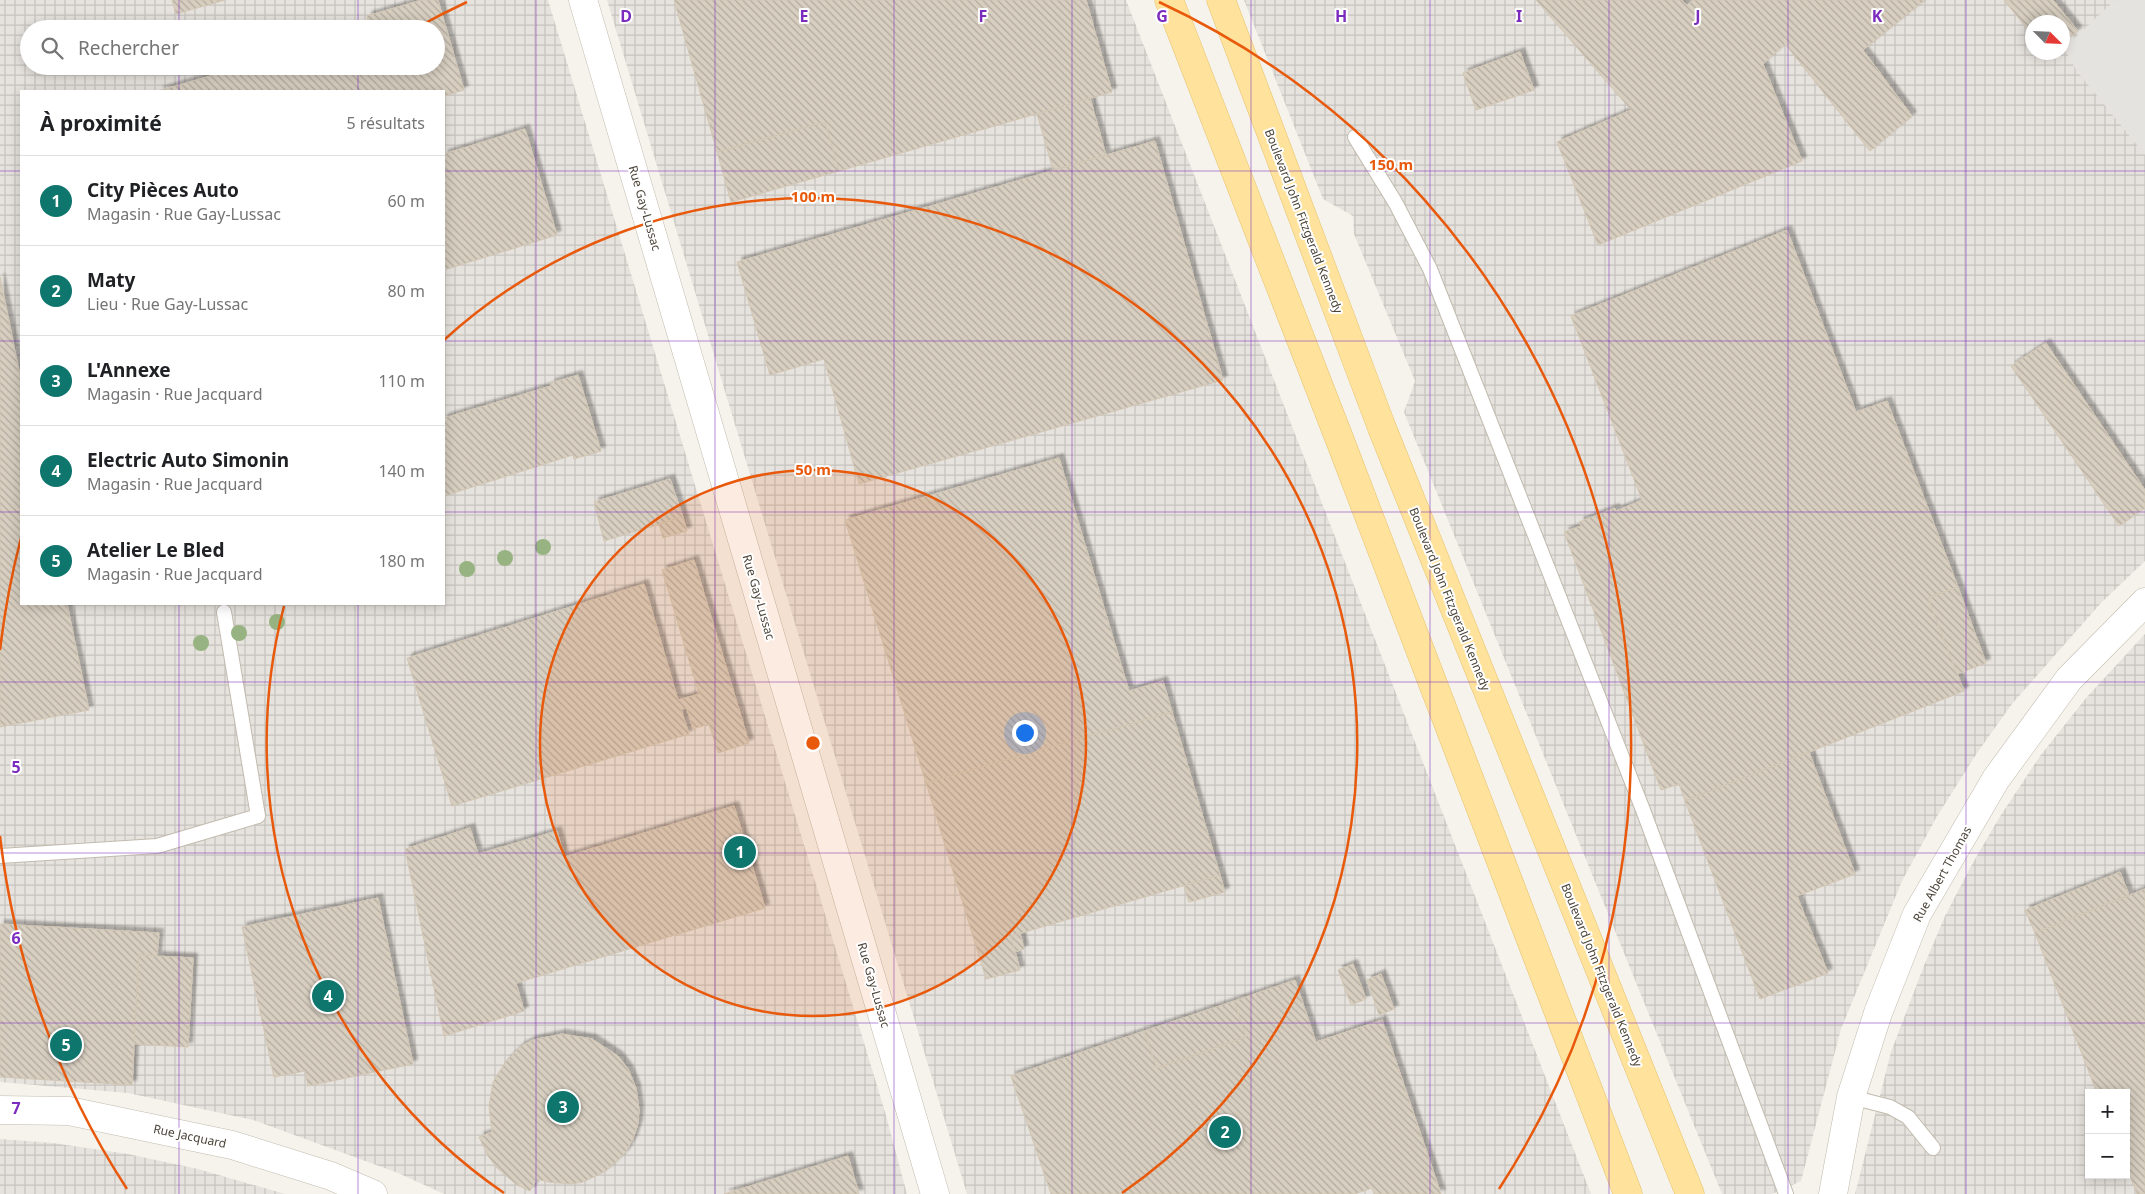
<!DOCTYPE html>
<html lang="fr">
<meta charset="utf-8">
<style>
:root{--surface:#fff;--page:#f2f2f2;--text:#202124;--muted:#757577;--line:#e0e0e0;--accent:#0f766e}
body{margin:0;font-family:"Noto Sans",sans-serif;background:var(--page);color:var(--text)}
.controls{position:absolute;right:15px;bottom:15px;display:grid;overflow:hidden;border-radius:0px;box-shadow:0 2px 12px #0003}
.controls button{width:45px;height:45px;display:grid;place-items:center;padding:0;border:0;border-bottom:1px solid var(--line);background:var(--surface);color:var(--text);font:25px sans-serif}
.compass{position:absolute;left:2025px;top:15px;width:45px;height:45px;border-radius:50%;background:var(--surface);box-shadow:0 2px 12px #0003;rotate:114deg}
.you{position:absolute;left:1024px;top:732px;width:18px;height:18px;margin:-12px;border:4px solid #fff;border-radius:50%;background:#1a73e8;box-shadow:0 0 0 8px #1a73e833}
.badge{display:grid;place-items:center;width:32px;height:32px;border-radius:50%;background:var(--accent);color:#fff;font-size:16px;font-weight:700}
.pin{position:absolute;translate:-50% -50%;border:2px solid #fff;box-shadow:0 1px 5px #0006}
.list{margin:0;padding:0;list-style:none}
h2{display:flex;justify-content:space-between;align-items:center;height:65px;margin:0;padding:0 20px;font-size:21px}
h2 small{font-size:16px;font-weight:400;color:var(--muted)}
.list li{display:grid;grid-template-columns:32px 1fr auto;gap:15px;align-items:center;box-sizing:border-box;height:90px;padding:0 20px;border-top:1px solid var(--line)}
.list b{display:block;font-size:19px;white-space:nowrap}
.list p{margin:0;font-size:16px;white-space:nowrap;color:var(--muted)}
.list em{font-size:16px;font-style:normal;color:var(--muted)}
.icon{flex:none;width:28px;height:28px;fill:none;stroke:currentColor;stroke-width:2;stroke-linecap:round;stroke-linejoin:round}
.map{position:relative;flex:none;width:2145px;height:1194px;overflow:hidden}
.search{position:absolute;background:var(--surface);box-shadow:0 2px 12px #0003;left:20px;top:20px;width:425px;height:55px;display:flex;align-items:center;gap:12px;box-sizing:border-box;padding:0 18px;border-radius:28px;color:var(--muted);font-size:19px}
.panel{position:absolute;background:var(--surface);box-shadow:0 2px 12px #0003;left:20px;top:90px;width:425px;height:515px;border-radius:0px}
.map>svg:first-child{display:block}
</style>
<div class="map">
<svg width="2145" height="1194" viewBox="0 0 2145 1194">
<defs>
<pattern id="industrial-grid" width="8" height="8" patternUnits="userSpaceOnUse" patternTransform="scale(1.25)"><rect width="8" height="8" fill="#e6e2dd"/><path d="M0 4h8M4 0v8" fill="none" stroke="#c7c3be"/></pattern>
<pattern id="building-back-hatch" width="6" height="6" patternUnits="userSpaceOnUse" patternTransform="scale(1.25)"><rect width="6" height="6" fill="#d8cfc1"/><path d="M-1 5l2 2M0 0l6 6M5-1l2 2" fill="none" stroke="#b1aa9e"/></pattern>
<filter id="shadow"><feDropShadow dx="4.5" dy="-4.5" stdDeviation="1" flood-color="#0004"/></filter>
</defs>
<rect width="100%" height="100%" fill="#f6f3ec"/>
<g fill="url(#industrial-grid)" fill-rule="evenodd">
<path d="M 0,0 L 548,0 L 885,1112 L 907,1194 L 444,1194 L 398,1173 L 253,1120 L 128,1093 L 0,1082 ZM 29,29 L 436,29 L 436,66 L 29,66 ZM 21,91 L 444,91 L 444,604 L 21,604 Z"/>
<path d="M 607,0 L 1126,0 L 1591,1194 L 967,1194 Z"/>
<path d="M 1244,0 L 2145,0 L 2145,561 L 2101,603 L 2012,704 L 1977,753 L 1936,818 L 1902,881 L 1841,1029 L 1801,1181 L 1784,1189 L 1772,1194 L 1722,1194 L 1404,412 L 1415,381 L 1354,234 L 1353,216 L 1323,199 ZM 2032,22 L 2062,22 L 2062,52 L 2032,52 Z"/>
<path d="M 2145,634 L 2145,1194 L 1855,1194 L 1891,1052 L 1923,968 L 1945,916 L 1971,866 L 1999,818 L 2040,756 L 2086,698 ZM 2089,1093 L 2126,1093 L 2126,1175 L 2089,1175 Z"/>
<path d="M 0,1139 L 53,1143 L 128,1154 L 198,1169 L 285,1194 L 0,1194 Z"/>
</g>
<path fill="#e5e3e0" d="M 2115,0 L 2145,0 L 2145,155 L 2076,70 L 2064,48 Z"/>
<g fill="url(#building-back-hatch)" stroke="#d3c7b4" filter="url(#shadow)">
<path d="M 172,0 L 225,0 L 176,14 Z"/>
<path d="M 422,0 L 438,0 L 464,90 L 444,96 L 444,91 L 158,91 L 245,66 L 436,66 L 436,29 L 363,29 L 370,27 L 367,16 Z"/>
<path d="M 674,0 L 1086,0 L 1112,92 L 839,171 L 825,122 L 717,152 Z"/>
<path d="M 1536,0 L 1682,0 L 1687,5 L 1693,0 L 1925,0 L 1863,50 L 1912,116 L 1870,151 L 1785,44 L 1763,64 L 1802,161 L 1598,245 L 1557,142 L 1631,110 Z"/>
<path d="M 2004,0 L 2053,0 L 2078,31 L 2062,43 L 2062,22 L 2032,22 L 2032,35 Z"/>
<path d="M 1520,52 L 1534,90 L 1476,110 L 1463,73 Z"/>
<path d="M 1090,98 L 1106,155 L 1053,170 L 1037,114 Z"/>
<path d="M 825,122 L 839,171 L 731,202 L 717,152 Z"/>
<path d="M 525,129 L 557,235 L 444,270 L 444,154 Z"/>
<path d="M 1155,141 L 1223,380 L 859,484 L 824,359 L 770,375 L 737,262 Z"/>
<path d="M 1787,230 L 1856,412 L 1887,401 L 1958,587 L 1928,598 L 1964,691 L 1685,801 L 1679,784 L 1661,790 L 1564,532 L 1581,526 L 1579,522 L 1615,508 L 1616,511 L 1642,500 L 1571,316 Z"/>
<path d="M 0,277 L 21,381 L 21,604 L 67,604 L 89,710 L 0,727 Z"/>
<path d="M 2046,343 L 2145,490 L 2145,508 L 2119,526 L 2011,366 Z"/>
<path d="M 578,375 L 601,451 L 574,459 L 573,455 L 444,496 L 444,418 L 551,386 L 551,383 Z"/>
<path d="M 1059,458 L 1129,691 L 1163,681 L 1172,712 L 926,783 L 845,520 Z"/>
<path d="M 670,479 L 683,517 L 604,541 L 594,502 Z"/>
<path d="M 683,517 L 687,531 L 663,538 L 659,524 Z"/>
<path d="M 694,560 L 749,743 L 718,753 L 709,724 L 693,729 L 687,708 L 681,709 L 689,734 L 452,806 L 407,658 L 644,584 L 678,700 L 699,694 L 662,570 Z"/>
<path d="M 1958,587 L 1986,663 L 1957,674 L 1928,598 Z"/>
<path d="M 1172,712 L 1220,875 L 1011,936 L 1020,970 L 986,979 L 926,783 Z"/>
<path d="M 1809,752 L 1855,874 L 1797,896 L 1828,973 L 1760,999 L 1685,801 Z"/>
<path d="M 734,806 L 765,908 L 516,983 L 524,1011 L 444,1036 L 405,849 L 470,828 L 478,854 L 557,831 L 564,857 Z"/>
<path d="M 2120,872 L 2129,895 L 2035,933 L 2025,910 Z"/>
<path d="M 1220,875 L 1225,892 L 1189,902 L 1184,886 Z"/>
<path d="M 2145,889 L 2145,1194 L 2137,1194 L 2126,1166 L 2126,1093 L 2097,1093 L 2035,933 Z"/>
<path d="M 378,898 L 413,1064 L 308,1086 L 305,1071 L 274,1077 L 242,927 Z"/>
<path d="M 0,924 L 159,933 L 157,956 L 139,955 L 132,1085 L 0,1077 Z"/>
<path d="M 1020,933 L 1024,949 L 1015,952 L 1011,936 Z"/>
<path d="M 139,955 L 193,958 L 188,1047 L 134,1044 Z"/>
<path d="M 1353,964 L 1366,999 L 1351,1005 L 1338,970 Z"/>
<path d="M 1381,974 L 1394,1009 L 1379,1015 L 1367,980 Z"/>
<path d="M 1295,980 L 1316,1042 L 1382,1020 L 1441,1194 L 1374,1194 L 1372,1188 L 1355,1194 L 1051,1194 L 1011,1076 L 1144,1031 L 1157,1068 L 1246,1037 L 1234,1001 Z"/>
<path d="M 1234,1001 L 1246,1037 L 1157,1068 L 1144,1031 Z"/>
<path d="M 562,1034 L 592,1039 L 618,1056 L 628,1069 L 636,1088 L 639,1109 L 638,1124 L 633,1139 L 625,1153 L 606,1171 L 583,1182 L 571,1184 L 548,1182 L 537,1179 L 530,1191 L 517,1185 L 497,1168 L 488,1156 L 479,1137 L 492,1132 L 489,1106 L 491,1093 L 493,1082 L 507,1060 L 521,1046 L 533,1040 Z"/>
<path d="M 848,1156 L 859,1194 L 724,1194 Z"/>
</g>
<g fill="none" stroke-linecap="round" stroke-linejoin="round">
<g stroke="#c2bbae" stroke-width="16">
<g id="lane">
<path d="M 1355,137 L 1395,202 L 1430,269 L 1643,810 L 1786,1194"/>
<path d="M 0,856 L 157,846 L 258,816 L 224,612"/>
<path d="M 1851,1097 L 1890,1107 L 1908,1117 L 1933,1148"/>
</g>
</g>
<g stroke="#c2bbae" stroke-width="29">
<g id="street">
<path d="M 583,0 L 935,1194"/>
<path d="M 0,1110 L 69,1111 L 232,1145 L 331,1176 L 373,1194"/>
<path d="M 1833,1194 L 1851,1097 L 1878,1013 L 1917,914 L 1996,779 L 2069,679 L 2145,602"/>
</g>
</g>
<g stroke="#e6c16a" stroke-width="29">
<g id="primary">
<path d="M 1169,0 L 1341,443 L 1628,1194"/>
<path d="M 1221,0 L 1382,428 L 1690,1194"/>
</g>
</g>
<use href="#lane" stroke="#fff" stroke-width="14"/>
<use href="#street" stroke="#fff" stroke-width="28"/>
<use href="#primary" stroke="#ffe39c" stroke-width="28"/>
</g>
<g fill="#97b381">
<circle cx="543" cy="547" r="8"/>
<circle cx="505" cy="558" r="8"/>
<circle cx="467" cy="569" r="8"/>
<circle cx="277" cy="622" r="8"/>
<circle cx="239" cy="633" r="8"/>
<circle cx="201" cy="643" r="8"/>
</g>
<path fill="none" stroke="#7b2cbf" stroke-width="1" stroke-opacity="0.55" d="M 179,0 L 179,29M 358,0 L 358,29M 536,0 L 536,1194M 715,0 L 715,1194M 894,0 L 894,1194M 1072,0 L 1072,1194M 1251,0 L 1251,1194M 1430,0 L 1430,1194M 1609,0 L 1609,1194M 1788,0 L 1788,1194M 1966,0 L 1966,1194M 179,66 L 179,91M 358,66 L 358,91M 0,171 L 21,171M 444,171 L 2145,171M 0,341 L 21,341M 444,341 L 2145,341M 0,512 L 21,512M 444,512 L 2145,512M 179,604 L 179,1194M 358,604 L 358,1194M 0,682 L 2145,682M 0,853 L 2145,853M 0,1023 L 2145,1023"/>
<circle cx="813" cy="743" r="273" fill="#e8590c" fill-opacity=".12"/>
<g fill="none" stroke="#e8590c" stroke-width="2.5">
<circle cx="813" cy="743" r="273"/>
<path d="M504 1193A546 546 0 0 1 284 606M444 340A546 546 0 1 1 1122 1193"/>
<path d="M127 1189A818 818 0 0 1 0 836M0 650A818 818 0 0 1 21 538M416 28A818 818 0 0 1 467 2M1159 2A818 818 0 0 1 1499 1189"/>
</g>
<g text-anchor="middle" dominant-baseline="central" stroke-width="4" stroke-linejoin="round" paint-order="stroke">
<g font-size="12" fill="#4b4439" stroke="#fff">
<text transform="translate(645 208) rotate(74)">Rue Gay-Lussac</text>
<text transform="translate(1304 221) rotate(69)">Boulevard John Fitzgerald Kennedy</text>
<text transform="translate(759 597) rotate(74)">Rue Gay-Lussac</text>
<text transform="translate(1450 599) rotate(68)">Boulevard John Fitzgerald Kennedy</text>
<text transform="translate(1942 874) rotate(-61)">Rue Albert Thomas</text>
<text transform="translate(1602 975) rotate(68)">Boulevard John Fitzgerald Kennedy</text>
<text transform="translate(874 985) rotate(74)">Rue Gay-Lussac</text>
<text transform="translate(190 1136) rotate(12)">Rue Jacquard</text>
</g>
</g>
<g font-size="16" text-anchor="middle" font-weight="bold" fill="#7b2cbf" stroke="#fff" stroke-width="4" stroke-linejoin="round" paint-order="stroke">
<text x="626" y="22">D</text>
<text x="804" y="22">E</text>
<text x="983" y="22">F</text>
<text x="1162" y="22">G</text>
<text x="1341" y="22">H</text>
<text x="1519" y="22">I</text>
<text x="1698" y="22">J</text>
<text x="1877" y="22">K</text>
<text x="16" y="773">5</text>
<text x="16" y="944">6</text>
<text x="16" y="1114">7</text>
</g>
<circle cx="813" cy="743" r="8" fill="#e8590c" stroke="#fff" stroke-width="2.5"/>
<g font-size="15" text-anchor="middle" font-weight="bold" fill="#e8590c" stroke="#fff" stroke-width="4" stroke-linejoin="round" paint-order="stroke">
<text x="1391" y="170">150 m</text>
<text x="813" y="202">100 m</text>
<text x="813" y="475">50 m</text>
</g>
</svg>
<div class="controls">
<button>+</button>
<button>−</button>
</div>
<svg class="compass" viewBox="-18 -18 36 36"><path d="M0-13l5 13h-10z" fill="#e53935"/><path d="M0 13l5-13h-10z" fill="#757577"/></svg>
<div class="you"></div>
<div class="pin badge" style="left:740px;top:852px">1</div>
<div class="pin badge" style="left:1225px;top:1132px">2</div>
<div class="pin badge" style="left:563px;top:1107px">3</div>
<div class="pin badge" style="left:328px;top:996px">4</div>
<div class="pin badge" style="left:66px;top:1045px">5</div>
<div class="search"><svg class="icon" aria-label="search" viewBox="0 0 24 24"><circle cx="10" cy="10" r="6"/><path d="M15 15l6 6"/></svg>Rechercher</div>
<section class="panel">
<h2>À proximité<small>5 résultats</small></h2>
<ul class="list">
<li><span class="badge">1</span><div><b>City Pièces Auto</b><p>Magasin · Rue Gay-Lussac</p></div><em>60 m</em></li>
<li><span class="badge">2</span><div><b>Maty</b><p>Lieu · Rue Gay-Lussac</p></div><em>80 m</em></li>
<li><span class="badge">3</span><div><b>L'Annexe</b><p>Magasin · Rue Jacquard</p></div><em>110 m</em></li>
<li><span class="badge">4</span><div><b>Electric Auto Simonin</b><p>Magasin · Rue Jacquard</p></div><em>140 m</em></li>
<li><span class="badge">5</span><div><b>Atelier Le Bled</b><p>Magasin · Rue Jacquard</p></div><em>180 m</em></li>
</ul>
</section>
</div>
